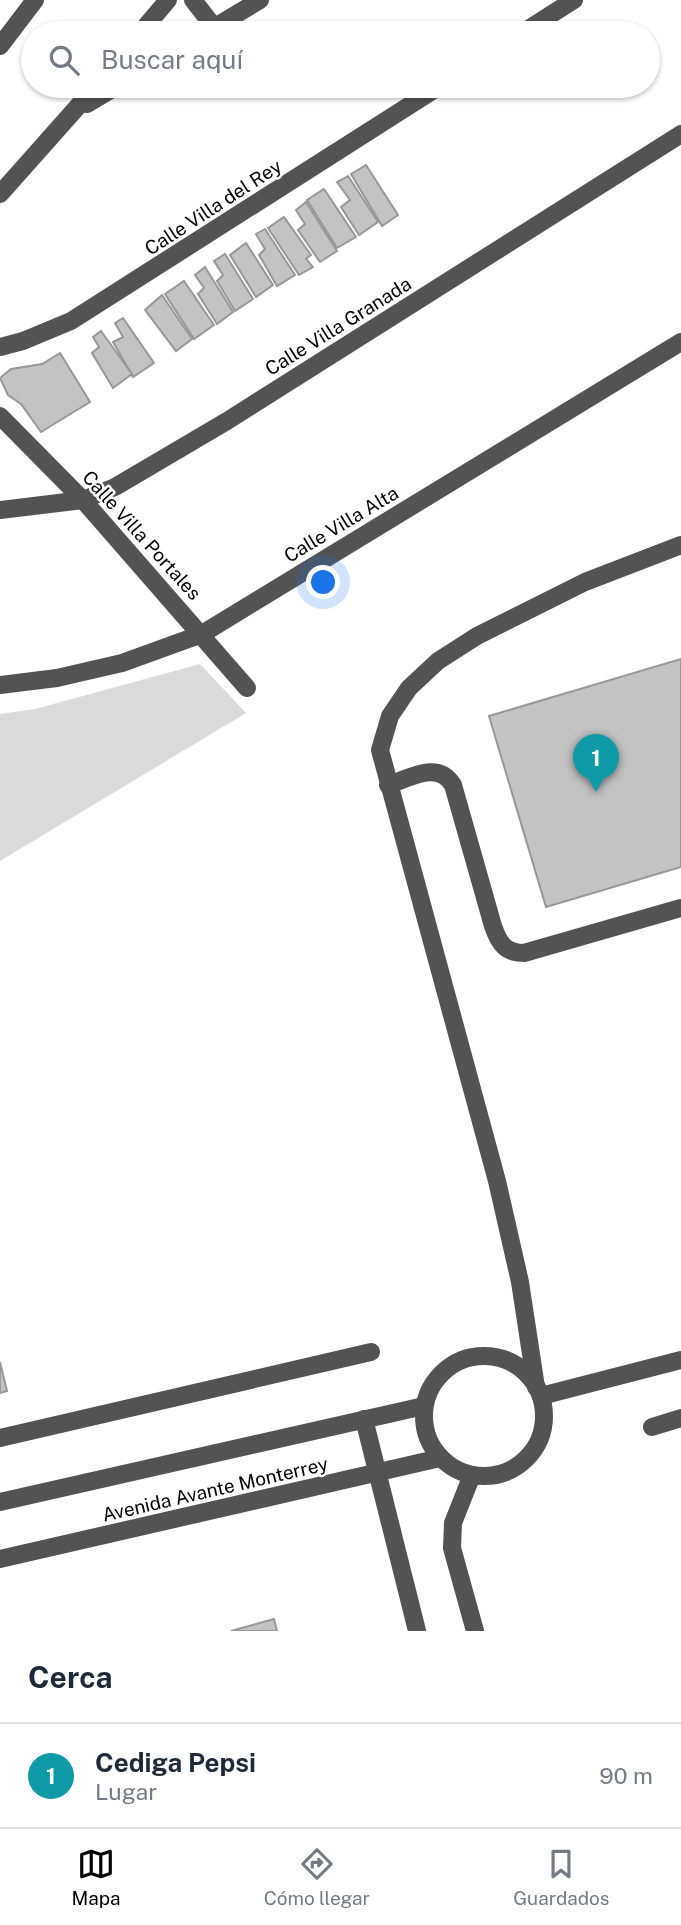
<!DOCTYPE html>
<html lang="es">
<meta charset="utf-8">
<style>
:root{--surface:#fff;--page:#f6f6f7;--text:#1f2937;--muted:#747a83;--line:#e0e1e3;--accent:#000}
body{margin:0;font-family:"Public Sans",sans-serif;background:var(--page);color:var(--text)}
.you{position:absolute;left:324px;top:583px;width:24px;height:24px;margin:-18px;border:5px solid #fff;border-radius:50%;background:#1a73e8;box-shadow:0 0 0 10px #1a73e833}
.badge{display:grid;place-items:center;width:46px;height:46px;border-radius:50%;background:var(--accent);color:#fff;font-size:23px;font-weight:700}
.pin{position:absolute;translate:-50% -58px;filter:drop-shadow(0 2px 4px #0008)}
.pin::after{content:'';position:absolute;top:37px;width:24px;height:21px;background:inherit;clip-path:polygon(0 0,100% 0,50% 100%)}
.list{margin:0;padding:0;list-style:none}
h2{display:flex;justify-content:space-between;align-items:center;height:91px;margin:0;padding:0 28px;font-size:30px}
h2 small{font-size:23px;font-weight:400;color:var(--muted)}
.list li{display:grid;grid-template-columns:46px 1fr auto;gap:21px;align-items:center;box-sizing:border-box;height:105px;padding:0 28px;border-top:2px solid var(--line)}
.list b{display:block;font-size:26px;white-space:nowrap}
.list p{margin:0;font-size:23px;white-space:nowrap;color:var(--muted)}
.list em{font-size:23px;font-style:normal;color:var(--muted)}
.icon{flex:none;width:38px;height:38px;fill:none;stroke:currentColor;stroke-width:2;stroke-linecap:round;stroke-linejoin:round}
.map{position:relative;flex:none;width:681px;height:1631px;overflow:hidden}
.search{position:absolute;background:var(--surface);box-shadow:0 2px 5px #0004;left:21px;right:21px;top:21px;height:77px;display:flex;align-items:center;gap:18px;box-sizing:border-box;padding:0 24px;border-radius:38px;color:var(--muted);font-size:26px}
.sheet{height:196px;background:var(--surface)}
nav{display:flex;justify-content:space-around;align-items:center;box-sizing:border-box;height:98px;border-top:2px solid var(--line);background:var(--surface);font-size:19px;color:var(--muted)}
nav a{display:grid;justify-items:center;gap:4px}
nav .on{color:var(--accent)}
.map>svg:first-child{display:block}
</style>
<div class="map">
<svg width="681" height="1631" viewBox="0 0 681 1631">
<rect width="100%" height="100%" fill="#fff"/>
<path fill="#dadada" d="M 200,664 L 246,713 L 0,861 L 0,714 L 35,709 Z"/>
<g fill="#c3c3c3" stroke="#979797" stroke-width="2">
<path d="M 366,165 L 398,215 L 382,226 L 351,174 Z"/>
<path d="M 348,176 L 378,222 L 359,235 L 341,207 L 350,200 L 337,182 Z"/>
<path d="M 324,189 L 356,237 L 337,248 L 307,200 Z"/>
<path d="M 306,202 L 337,251 L 320,262 L 298,230 L 305,224 L 296,210 Z"/>
<path d="M 284,217 L 311,255 L 306,259 L 313,267 L 299,275 L 268,228 Z"/>
<path d="M 265,229 L 295,275 L 277,286 L 259,255 L 265,249 L 256,234 Z"/>
<path d="M 246,243 L 273,285 L 256,297 L 230,255 Z"/>
<path d="M 225,254 L 253,299 L 235,311 L 217,281 L 223,275 L 214,261 Z"/>
<path d="M 205,267 L 233,312 L 217,324 L 198,294 L 204,288 L 195,275 Z"/>
<path d="M 184,281 L 214,325 L 194,339 L 165,294 Z"/>
<path d="M 162,295 L 192,339 L 176,351 L 145,310 Z"/>
<path d="M 123,318 L 154,363 L 133,377 L 113,342 L 123,337 L 115,323 Z"/>
<path d="M 101,331 L 132,374 L 113,388 L 92,353 L 99,347 L 93,337 Z"/>
<path d="M 60,353 L 90,402 L 41,432 L 21,404 L 8,395 L 0,378 L 11,369 L 42,364 Z"/>
<path d="M 681,659 L 681,867 L 546,907 L 489,716 Z"/>
<path d="M 0,1362 L 7,1391 L 0,1393 Z"/>
<path d="M 274,1619 L 277,1631 L 231,1631 Z"/>
</g>
<g fill="none" stroke-linecap="round" stroke-linejoin="round">
<g stroke="#535353" stroke-width="18">
<path d="M 193,0 L 214,27"/>
<path d="M 140,33 L 168,0"/>
<path d="M 205,33 L 260,0"/>
<path d="M 522,33 L 574,0"/>
<path d="M 0,46 L 35,0"/>
<path d="M 87,104 L 117,86"/>
<path d="M 0,194 L 96,86"/>
<path d="M 0,347 L 23,341 L 71,321 L 440,86"/>
<path d="M 0,416 L 83,500 L 247,688"/>
<path d="M 0,510 L 83,500 L 115,487 L 227,421 L 681,134"/>
<path d="M 0,685 L 57,678 L 122,663 L 202,634 L 681,342"/>
<path d="M 388,785 C 410,778 438,760 453,785 L 493,926 C 499,943 505,953 524,953 L 681,908"/>
<circle cx="484" cy="1416" r="60"/>
<path d="M 536,1387 L 520,1282 L 497,1181 L 380,750 L 390,716 L 409,688 L 438,661 L 477,636 L 585,582 L 681,545"/>
<path d="M 541,1396 L 681,1360"/>
<path d="M 364,1419 L 417,1631"/>
<path d="M 652,1427 L 681,1418"/>
<path d="M 0,1438 L 371,1352"/>
<path d="M 472,1475 L 453,1523 L 452,1548 L 475,1631"/>
<path d="M 0,1502 L 424,1406"/>
<path d="M 0,1559 L 440,1458"/>
</g>
</g>
<g text-anchor="middle" dominant-baseline="central" stroke-width="5" stroke-linejoin="round" paint-order="stroke">
<g font-size="19" fill="#000" stroke="#fff">
<text transform="translate(213 207) rotate(-33)">Calle Villa del Rey</text>
<text transform="translate(338 326) rotate(-32)">Calle Villa Granada</text>
<text transform="translate(341 524) rotate(-31)">Calle Villa Alta</text>
<text transform="translate(142 535) rotate(48)">Calle Villa Portales</text>
<text transform="translate(215 1489) rotate(-13)">Avenida Avante Monterrey</text>
</g>
</g>
</svg>
<div class="you"></div>
<div class="pin badge" style="left:596px;top:792px;background:#0f9aa8">1</div>
<div class="search"><svg class="icon" aria-label="search" viewBox="0 0 24 24"><circle cx="10" cy="10" r="6"/><path d="M15 15l6 6"/></svg>Buscar aquí</div>
</div>
<section class="sheet">
<h2>Cerca<small></small></h2>
<ul class="list">
<li><span class="badge" style="background:#0f9aa8">1</span><div><b>Cediga Pepsi</b><p>Lugar</p></div><em>90 m</em></li>
</ul>
</section>
<nav>
<a class="on"><svg class="icon" aria-label="map" viewBox="0 0 24 24"><path d="M3 6l6-2 6 2 6-2v14l-6 2-6-2-6 2zM9 4v14M15 6v14"/></svg>Mapa</a>
<a><svg class="icon" aria-label="directions" viewBox="0 0 24 24"><path d="M12 3l9 9-9 9-9-9zM9 14v-3h6M13 9l2 2-2 2"/></svg>Cómo llegar</a>
<a><svg class="icon" aria-label="saved" viewBox="0 0 24 24"><path d="M7 4h10v16l-5-4-5 4z"/></svg>Guardados</a>
</nav>
